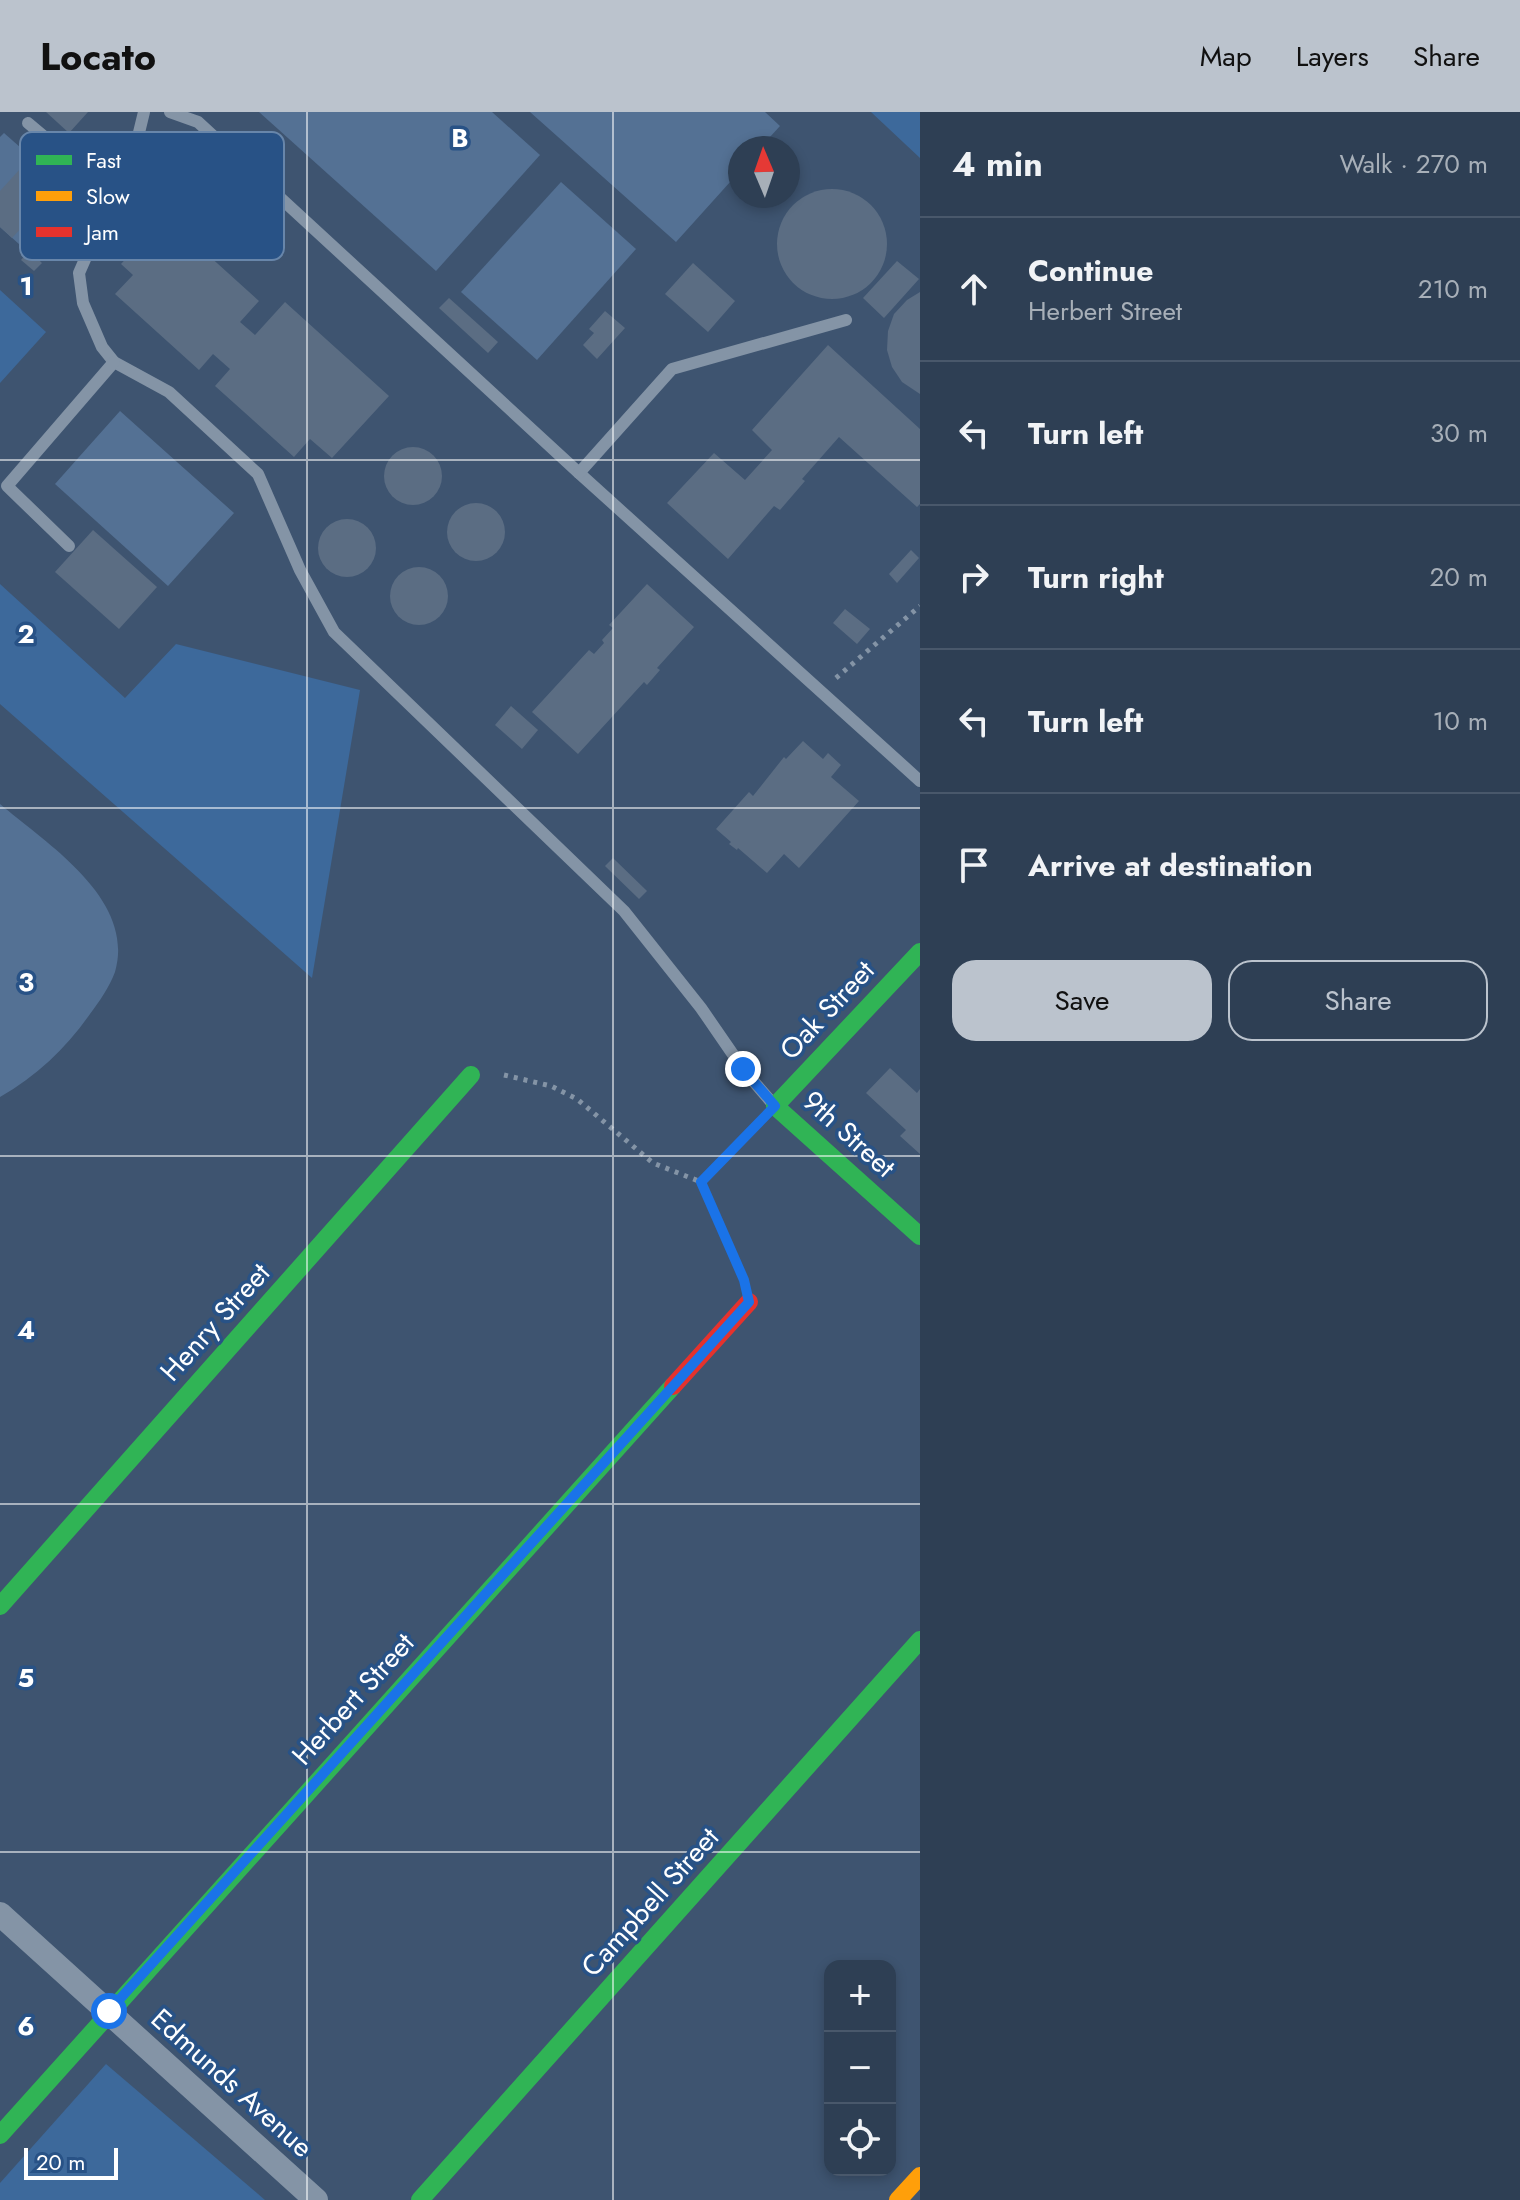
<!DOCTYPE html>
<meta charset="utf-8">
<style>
:root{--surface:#2e3f54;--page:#3a4a5e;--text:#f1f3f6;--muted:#a7afb8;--line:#49586b;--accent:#bbc3cd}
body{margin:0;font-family:Jost,sans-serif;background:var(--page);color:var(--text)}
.controls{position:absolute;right:24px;bottom:24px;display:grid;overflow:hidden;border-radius:16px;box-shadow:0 4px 12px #0003}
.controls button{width:72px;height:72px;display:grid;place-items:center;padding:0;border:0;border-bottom:2px solid var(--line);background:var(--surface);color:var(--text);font:40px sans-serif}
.compass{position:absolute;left:728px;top:24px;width:72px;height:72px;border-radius:50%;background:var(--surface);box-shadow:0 4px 12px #0003;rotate:358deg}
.scale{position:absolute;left:24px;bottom:20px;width:94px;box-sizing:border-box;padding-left:8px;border:4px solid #fff;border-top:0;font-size:22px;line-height:28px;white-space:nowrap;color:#fff;-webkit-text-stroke:6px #285286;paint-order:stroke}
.stop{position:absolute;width:24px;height:24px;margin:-18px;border:6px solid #1a73e8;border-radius:50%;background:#fff}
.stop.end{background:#1a73e8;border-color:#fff;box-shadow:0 2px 8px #0008}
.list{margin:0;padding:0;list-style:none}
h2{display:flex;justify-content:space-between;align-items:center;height:104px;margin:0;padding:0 32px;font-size:34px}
h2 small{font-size:26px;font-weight:400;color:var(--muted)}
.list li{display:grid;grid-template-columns:52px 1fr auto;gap:24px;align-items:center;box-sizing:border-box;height:144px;padding:0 32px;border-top:2px solid var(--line)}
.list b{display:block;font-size:30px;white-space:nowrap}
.list p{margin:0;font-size:26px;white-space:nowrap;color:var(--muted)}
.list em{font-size:26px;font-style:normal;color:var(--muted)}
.actions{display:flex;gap:16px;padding:24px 32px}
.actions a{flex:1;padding:18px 0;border:2px solid var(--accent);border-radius:24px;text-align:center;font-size:28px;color:var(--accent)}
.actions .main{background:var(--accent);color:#111}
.icon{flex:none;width:44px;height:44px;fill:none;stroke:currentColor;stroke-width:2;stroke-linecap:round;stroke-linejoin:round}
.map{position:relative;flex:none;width:920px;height:2088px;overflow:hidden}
header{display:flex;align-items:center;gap:48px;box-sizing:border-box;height:112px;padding:0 40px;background:var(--accent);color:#111}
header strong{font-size:38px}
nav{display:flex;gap:44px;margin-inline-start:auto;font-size:28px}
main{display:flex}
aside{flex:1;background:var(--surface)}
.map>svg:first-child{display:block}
</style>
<header>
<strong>Locato</strong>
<nav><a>Map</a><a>Layers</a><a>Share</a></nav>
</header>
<main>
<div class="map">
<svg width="920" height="2088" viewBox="0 0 920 2088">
<rect width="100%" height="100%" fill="#3e5470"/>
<g fill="#3d699b">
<path d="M 871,0 L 920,0 L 920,46 Z"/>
<path d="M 0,178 L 46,220 L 0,271 Z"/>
<path d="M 0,472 L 125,586 L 176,532 L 360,578 L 312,866 L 0,592 Z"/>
<path d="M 106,1952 L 265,2088 L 0,2088 L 0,2071 Z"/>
</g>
<g fill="#547194">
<path d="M 259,0 L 492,0 L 540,43 L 436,159 Z"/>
<path d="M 530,0 L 765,0 L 780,14 L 760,36 L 740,36 L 740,59 L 676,130 Z"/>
<path d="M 4,21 L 88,95 L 39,150 L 0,115 L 0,25 Z"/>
<path d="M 561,70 L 636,137 L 537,248 L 461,180 Z"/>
<path d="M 120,299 L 234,401 L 168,474 L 55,372 Z"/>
<path d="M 0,692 C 47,732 136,787 115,860 C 110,874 99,890 90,902 C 66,936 37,964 0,985 Z"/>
</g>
<g fill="#5b6d83">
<path d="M 46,0 L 88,0 L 69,21 Z"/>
<path d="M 31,45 L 62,72 L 12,126 L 0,115 L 0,79 Z"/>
<circle cx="832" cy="132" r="55"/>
<path d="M 176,114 L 259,189 L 240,210 L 255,223 L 285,190 L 389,284 L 332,346 L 310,327 L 294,345 L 215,274 L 230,257 L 213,242 L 199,258 L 115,182 L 133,163 L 121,152 L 146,125 L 157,135 Z"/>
<path d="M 29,139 L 42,151 L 34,159 L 21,148 Z"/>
<path d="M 897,149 L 919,167 L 884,206 L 863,186 Z"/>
<path d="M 693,151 L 735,189 L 708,220 L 665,182 Z"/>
<path d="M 920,180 L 920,282 L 902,270 L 892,255 L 887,238 L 888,219 L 894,202 L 907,188 Z"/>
<path d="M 449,186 L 498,230 L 488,241 L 439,196 Z"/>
<path d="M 605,199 L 625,216 L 597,247 L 583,233 L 594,221 L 589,217 Z"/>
<path d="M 828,233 L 920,317 L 920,392 L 917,395 L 839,325 L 802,367 L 805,369 L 780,398 L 774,394 L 728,447 L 667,391 L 714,341 L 745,368 L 772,338 L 752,318 Z"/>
<circle cx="413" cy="364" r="29"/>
<circle cx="476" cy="420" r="29"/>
<circle cx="347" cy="436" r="29"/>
<path d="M 93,418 L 157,475 L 119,517 L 55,460 Z"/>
<path d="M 911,438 L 919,446 L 897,471 L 889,462 Z"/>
<circle cx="419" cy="484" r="29"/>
<path d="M 647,472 L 694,515 L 657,556 L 660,558 L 647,573 L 644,570 L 578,642 L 532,600 L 589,538 L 594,542 L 604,531 L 602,528 L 613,516 L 609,513 Z"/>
<path d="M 845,497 L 870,517 L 857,532 L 833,511 Z"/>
<path d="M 511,594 L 538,618 L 522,637 L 495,613 Z"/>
<path d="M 803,629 L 823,647 L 828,641 L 841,653 L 831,665 L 859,689 L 799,756 L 784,742 L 767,761 L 738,736 L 737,738 L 729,732 L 731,730 L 716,717 L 749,680 L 753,684 L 784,645 L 786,647 Z"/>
<path d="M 613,746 L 647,779 L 639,787 L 605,754 Z"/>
<path d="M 890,956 L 917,981 L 920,977 L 920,1042 L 900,1024 L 906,1018 L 866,981 Z"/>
</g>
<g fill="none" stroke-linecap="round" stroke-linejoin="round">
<g stroke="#8494a6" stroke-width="5" stroke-dasharray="4 6" stroke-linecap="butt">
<path d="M 836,566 L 920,494"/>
<path d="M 504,963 L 551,974 L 577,987 L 653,1051 L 701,1070"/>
<path d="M 740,1158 L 701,1070 L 752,1018"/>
</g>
<g stroke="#8494a6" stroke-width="12">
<path d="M 144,0 L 122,90 L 96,133 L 86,145 L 79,161 L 83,191 L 102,235 L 114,250 L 169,280 L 258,362 L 300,458 L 334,520 L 624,799 L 701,896 L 743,957 L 773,992"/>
<path d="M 170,0 L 198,10 L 579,361 L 920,669"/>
<path d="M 28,11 L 122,90"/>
<path d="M 579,361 L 672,257 L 846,208"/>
<path d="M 69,434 L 7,374 L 114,250"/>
</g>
<path stroke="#8494a6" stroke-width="24" d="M 0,1802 L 316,2088"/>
<g stroke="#30b455" stroke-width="18">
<path d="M 920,840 L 775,994 L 920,1124"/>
<path d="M 0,1494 L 471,963"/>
<path d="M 0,2023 L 673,1274"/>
<path d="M 420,2088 L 920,1528"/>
</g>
<path stroke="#ff9f0a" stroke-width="18" d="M 898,2088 L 920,2064"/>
<path stroke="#e5322d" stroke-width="18" d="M 673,1274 L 749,1190"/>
</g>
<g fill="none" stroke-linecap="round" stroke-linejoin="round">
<path stroke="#1a73e8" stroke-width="10" d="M 109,1899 L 749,1190 L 744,1168 L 701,1070 L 775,994 L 743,957"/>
</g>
<path fill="none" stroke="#fff" stroke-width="2" stroke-opacity="0.55" d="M 307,0 L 307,2088M 613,0 L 613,2088M 0,348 L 920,348M 0,696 L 920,696M 0,1044 L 920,1044M 0,1392 L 920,1392M 0,1740 L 920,1740"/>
<g text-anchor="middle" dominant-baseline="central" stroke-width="7" stroke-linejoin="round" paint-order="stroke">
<g font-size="28" fill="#fff" stroke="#285286">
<text transform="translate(827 898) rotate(-47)">Oak Street</text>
<text transform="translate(849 1022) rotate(42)">9th Street</text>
<text transform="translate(215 1210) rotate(-48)">Henry Street</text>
<text transform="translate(353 1587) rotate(-48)">Herbert Street</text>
<text transform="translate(650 1790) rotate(-48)">Campbell Street</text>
<text transform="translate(232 1971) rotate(42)">Edmunds Avenue</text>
</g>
</g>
<rect x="20" y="20" width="264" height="128" rx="12" fill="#285286" stroke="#6886aa" stroke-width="2"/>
<rect x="36" y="43" width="36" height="10" fill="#30b455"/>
<rect x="36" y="79" width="36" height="10" fill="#ff9f0a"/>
<rect x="36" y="115" width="36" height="10" fill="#e5322d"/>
<g font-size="22" fill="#fff">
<text x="86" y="56">Fast</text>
<text x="86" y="92">Slow</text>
<text x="86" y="128">Jam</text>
</g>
<g font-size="26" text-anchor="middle" font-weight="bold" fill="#fff" stroke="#285286" stroke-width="7" stroke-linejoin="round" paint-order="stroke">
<text x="460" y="35">B</text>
<text x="26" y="183">1</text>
<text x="26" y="531">2</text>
<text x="26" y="879">3</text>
<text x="26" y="1227">4</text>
<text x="26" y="1575">5</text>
<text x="26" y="1923">6</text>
</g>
</svg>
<div class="controls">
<button>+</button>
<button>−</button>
<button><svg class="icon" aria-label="locate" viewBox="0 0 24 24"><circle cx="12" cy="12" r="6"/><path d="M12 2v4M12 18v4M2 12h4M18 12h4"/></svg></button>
</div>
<svg class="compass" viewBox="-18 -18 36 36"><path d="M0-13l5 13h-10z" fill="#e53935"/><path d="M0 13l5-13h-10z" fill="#a7afb8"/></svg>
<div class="scale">20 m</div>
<div class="stop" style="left:109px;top:1899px"></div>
<div class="stop end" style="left:743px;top:957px"></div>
</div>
<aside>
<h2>4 min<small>Walk · 270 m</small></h2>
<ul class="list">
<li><svg class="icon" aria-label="ahead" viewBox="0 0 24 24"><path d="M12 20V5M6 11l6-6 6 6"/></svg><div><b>Continue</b><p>Herbert Street</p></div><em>210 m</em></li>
<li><svg class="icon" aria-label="left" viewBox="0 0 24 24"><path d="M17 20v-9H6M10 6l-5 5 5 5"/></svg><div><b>Turn left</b></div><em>30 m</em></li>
<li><svg class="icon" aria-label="right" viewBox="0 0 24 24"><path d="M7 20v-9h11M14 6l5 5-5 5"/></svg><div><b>Turn right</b></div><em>20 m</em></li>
<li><svg class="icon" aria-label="left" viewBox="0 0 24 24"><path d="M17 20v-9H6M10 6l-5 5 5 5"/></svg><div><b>Turn left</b></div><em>10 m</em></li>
<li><svg class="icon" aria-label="arrive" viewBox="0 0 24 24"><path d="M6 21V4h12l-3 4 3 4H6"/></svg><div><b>Arrive at destination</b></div></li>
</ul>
<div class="actions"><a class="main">Save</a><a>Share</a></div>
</aside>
</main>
